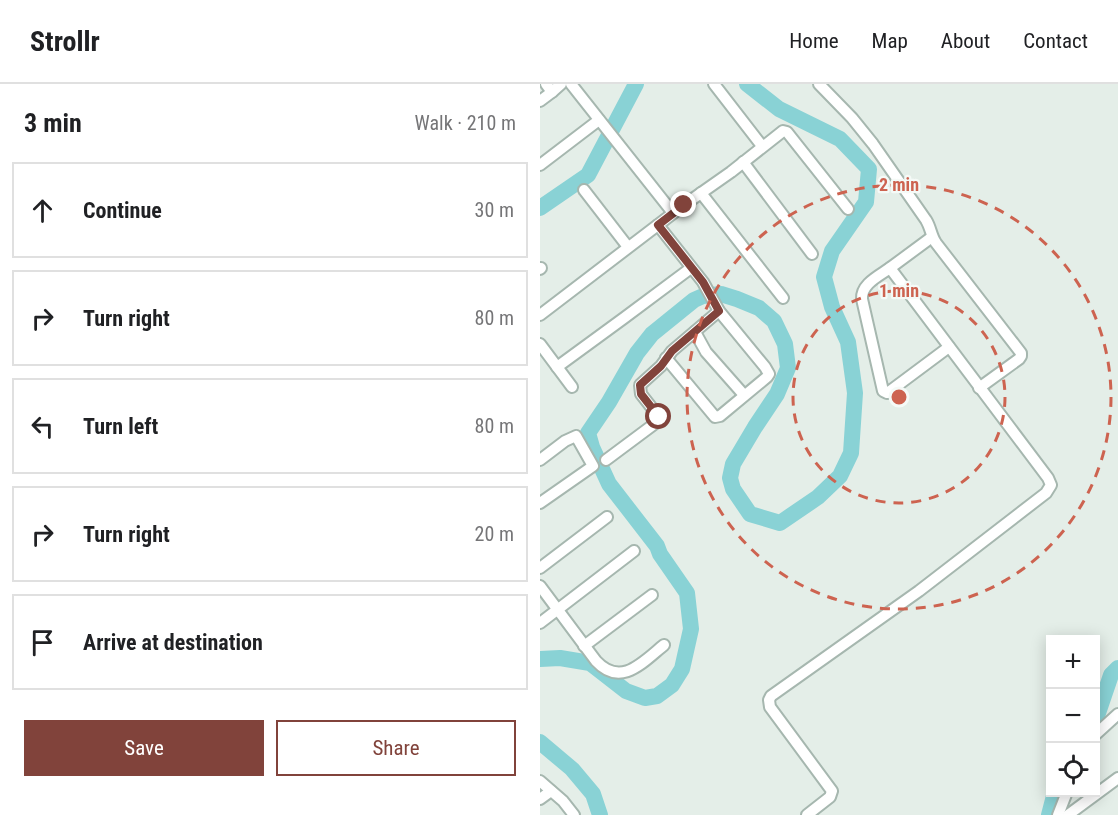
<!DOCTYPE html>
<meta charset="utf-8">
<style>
:root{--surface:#fff;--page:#f2f2f2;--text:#202124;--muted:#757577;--line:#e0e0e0;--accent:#81433b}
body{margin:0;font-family:"Roboto Condensed",sans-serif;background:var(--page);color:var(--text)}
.controls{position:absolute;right:18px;bottom:18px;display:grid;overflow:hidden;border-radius:0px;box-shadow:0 3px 15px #0003}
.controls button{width:54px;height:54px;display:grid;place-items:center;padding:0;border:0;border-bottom:2px solid var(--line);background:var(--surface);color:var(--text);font:30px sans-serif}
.stop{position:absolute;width:18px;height:18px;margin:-14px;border:4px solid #81433b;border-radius:50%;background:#fff}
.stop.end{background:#81433b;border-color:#fff;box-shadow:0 2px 6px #0008}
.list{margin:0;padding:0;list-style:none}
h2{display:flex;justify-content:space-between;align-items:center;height:78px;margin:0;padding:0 24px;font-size:26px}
h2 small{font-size:20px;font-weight:400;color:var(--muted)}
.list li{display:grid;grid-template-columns:39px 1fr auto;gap:18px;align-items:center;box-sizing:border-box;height:96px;margin:0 12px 12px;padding:0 12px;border:2px solid var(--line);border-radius:0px}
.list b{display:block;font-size:22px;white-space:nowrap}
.list em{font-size:20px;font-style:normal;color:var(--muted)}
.actions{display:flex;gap:12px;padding:18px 24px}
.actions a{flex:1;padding:14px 0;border:2px solid var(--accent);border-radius:0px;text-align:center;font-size:21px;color:var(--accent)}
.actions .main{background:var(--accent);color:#fff}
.icon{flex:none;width:33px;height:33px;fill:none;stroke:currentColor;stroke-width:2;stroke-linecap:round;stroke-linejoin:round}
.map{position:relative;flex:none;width:578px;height:731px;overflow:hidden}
header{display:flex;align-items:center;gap:36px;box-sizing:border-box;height:84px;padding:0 30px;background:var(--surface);border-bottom:2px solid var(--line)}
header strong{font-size:28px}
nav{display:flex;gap:33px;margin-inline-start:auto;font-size:21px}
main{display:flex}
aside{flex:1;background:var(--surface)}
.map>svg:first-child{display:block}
</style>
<header>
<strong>Strollr</strong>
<nav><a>Home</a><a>Map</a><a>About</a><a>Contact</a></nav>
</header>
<main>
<aside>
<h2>3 min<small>Walk · 210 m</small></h2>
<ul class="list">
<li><svg class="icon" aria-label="ahead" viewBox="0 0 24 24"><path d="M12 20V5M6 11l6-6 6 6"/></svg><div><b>Continue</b></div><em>30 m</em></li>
<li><svg class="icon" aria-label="right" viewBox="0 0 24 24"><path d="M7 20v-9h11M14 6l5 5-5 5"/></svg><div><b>Turn right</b></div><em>80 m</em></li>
<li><svg class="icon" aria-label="left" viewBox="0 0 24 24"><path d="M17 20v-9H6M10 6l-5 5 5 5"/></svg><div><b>Turn left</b></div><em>80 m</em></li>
<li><svg class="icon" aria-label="right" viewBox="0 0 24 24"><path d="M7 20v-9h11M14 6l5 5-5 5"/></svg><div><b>Turn right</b></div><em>20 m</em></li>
<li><svg class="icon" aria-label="arrive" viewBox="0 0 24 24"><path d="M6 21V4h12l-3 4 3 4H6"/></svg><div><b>Arrive at destination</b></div></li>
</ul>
<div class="actions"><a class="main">Save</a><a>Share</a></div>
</aside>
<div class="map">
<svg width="578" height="731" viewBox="0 0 578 731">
<rect width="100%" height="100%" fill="#e4eee8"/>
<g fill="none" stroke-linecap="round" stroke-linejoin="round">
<g stroke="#89d2d5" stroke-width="16">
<path d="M 0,124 L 48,91 L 96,0"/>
<path d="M 0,575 L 20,574 L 50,579 L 86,607 L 105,614 L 117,612 L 132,601 L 142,585 L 151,545 L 147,509 L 120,470 L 117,462 L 69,400 L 52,363 L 48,349 L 69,318 L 97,269 L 112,250 L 154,216 L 163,212 L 181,210 L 197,215 L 219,224 L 234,237 L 245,260 L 248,284 L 237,310 L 215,343 L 193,380 L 190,394 L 193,405 L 210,430 L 240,439 L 278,413 L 300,392 L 311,369 L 315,309 L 308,258 L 292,223 L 284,193 L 292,167 L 326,118 L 329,85 L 300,55 L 239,25 L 207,0"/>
<path d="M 556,635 L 571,591 L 578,584"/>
<path d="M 0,658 L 32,685 L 53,710 L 60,731"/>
<path d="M 509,731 L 515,708"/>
</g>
<g stroke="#a6b7af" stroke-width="14">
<g id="street">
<path d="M 6,0 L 12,8 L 21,0"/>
<path d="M 31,0 L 133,129"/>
<path d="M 174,0 L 222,62"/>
<path d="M 279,0 L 312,34 L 333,60 L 386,136 C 391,144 391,152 396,159 L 481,269 L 481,272 L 479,275 L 439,304"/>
<path d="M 0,17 L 12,8"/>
<path d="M 203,78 L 272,170"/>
<path d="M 0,81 L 59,36"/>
<path d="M 44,106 L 88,163"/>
<path d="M 161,109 L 243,214"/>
<path d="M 118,141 L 163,198 L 179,227 L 225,283 L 229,290 L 227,293 L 180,332 L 175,333 L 126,274"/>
<path d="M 350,184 C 339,192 321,200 322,215 L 343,307 L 347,309 L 350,307 L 409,263"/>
<path d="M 0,185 L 1,184"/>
<path d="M 0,231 L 144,121 L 191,88 L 243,47 L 247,48 L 308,125"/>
<path d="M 155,248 L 166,268 L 204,311"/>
<path d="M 0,260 L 32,303"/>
<path d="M 17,283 L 84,234 L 151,184"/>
<path d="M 0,376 L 25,357 L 36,352 L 53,382 L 0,419"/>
<path d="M 66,376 L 117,338 L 119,333 L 101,310 L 100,301 L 121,282 L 132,267 L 179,227"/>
<path d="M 0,484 L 67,433"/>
<path d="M 0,502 L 56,577 C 81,604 103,578 124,561"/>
<path d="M 0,539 L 94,467"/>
<path d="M 44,562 L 112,511"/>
<path d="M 556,650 L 578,630"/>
<path d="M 0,697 L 23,717 L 34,731"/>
<path d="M 0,715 L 11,707"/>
<path d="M 267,731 L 290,713 L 292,707 L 230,623 L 229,616 L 231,612 L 379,507 L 506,409 L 511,401 L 508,394 L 350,184 L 392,153"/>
<path d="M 518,731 L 527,708"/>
<path d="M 528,731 L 578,694"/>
</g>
</g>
<use href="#street" stroke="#fff" stroke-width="10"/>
</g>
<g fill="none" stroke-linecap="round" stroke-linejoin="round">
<path stroke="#81433b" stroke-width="8" d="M 119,333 L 101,310 L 100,301 L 121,282 L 132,267 L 179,227 L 163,198 L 118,141 L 144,121"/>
</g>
<g fill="none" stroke="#cd6350" stroke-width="3" stroke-dasharray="10 8">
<circle cx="359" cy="313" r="106"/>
<circle cx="359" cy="313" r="212"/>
</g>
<circle cx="359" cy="313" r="9" fill="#cd6350" stroke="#f5faf7" stroke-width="3"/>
<g font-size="18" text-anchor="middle" font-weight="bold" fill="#cd6350" stroke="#f5faf7" stroke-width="4.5" stroke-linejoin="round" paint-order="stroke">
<text x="359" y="107">2 min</text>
<text x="359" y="213">1 min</text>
</g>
</svg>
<div class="controls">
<button>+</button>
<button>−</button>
<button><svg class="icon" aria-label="locate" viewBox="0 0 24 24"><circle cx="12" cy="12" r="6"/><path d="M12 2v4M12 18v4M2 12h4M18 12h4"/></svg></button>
</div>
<div class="stop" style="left:119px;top:333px"></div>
<div class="stop end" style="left:144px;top:121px"></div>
</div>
</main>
